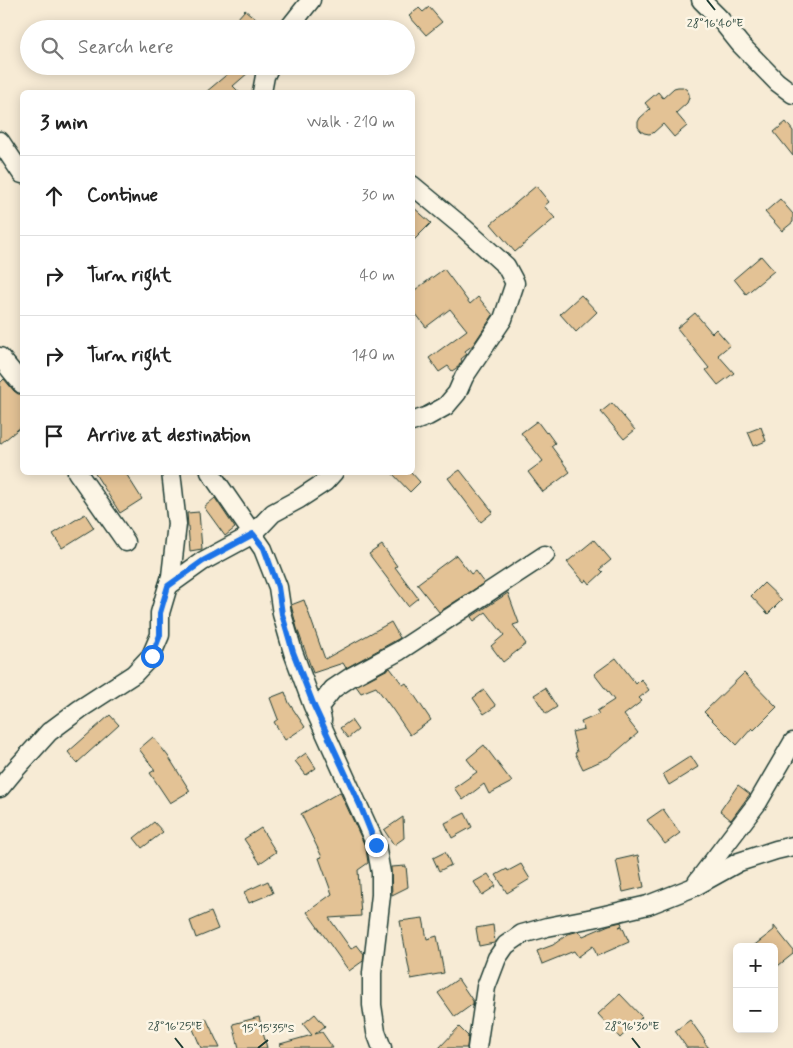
<!DOCTYPE html>
<meta charset="utf-8">
<style>
:root{--surface:#fff;--page:#f6f6f6;--text:#222;--muted:#767676;--line:#e0e0e0}
body{margin:0;font-family:Mynerve,sans-serif;background:var(--page);color:var(--text)}
.controls{position:absolute;right:15px;bottom:15px;display:grid;overflow:hidden;border-radius:8px;box-shadow:0 2px 12px #0003}
.controls button{width:45px;height:45px;display:grid;place-items:center;padding:0;border:0;border-bottom:1px solid var(--line);background:var(--surface);color:var(--text);font:25px sans-serif}
.stop{position:absolute;width:15px;height:15px;margin:-11px;border:4px solid #1a73e8;border-radius:50%;background:#fff}
.stop.end{background:#1a73e8;border-color:#fff;box-shadow:0 1px 5px #0008}
.list{margin:0;padding:0;list-style:none}
h2{display:flex;justify-content:space-between;align-items:center;height:65px;margin:0;padding:0 20px;font-size:21px}
h2 small{font-size:16px;font-weight:400;color:var(--muted)}
.list li{display:grid;grid-template-columns:32px 1fr auto;gap:15px;align-items:center;box-sizing:border-box;height:80px;padding:0 20px;border-top:1px solid var(--line)}
.list b{display:block;font-size:19px;white-space:nowrap}
.list em{font-size:16px;font-style:normal;color:var(--muted)}
.icon{flex:none;width:28px;height:28px;fill:none;stroke:currentColor;stroke-width:2;stroke-linecap:round;stroke-linejoin:round}
.map{position:relative;flex:none;width:793px;height:1048px;overflow:hidden}
.search{position:absolute;background:var(--surface);box-shadow:0 2px 12px #0003;left:20px;top:20px;width:395px;height:55px;display:flex;align-items:center;gap:12px;box-sizing:border-box;padding:0 18px;border-radius:28px;color:var(--muted);font-size:19px}
.panel{position:absolute;background:var(--surface);box-shadow:0 2px 12px #0003;left:20px;top:90px;width:395px;height:385px;border-radius:8px}
.map>svg:first-child{display:block}
</style>
<div class="map">
<svg width="793" height="1048" viewBox="0 0 793 1048">
<rect width="100%" height="100%" fill="#f7ebd5"/>
<filter id="ink" filterUnits="userSpaceOnUse"><feTurbulence type="fractalNoise" baseFrequency=".02" numOctaves="2"/><feDisplacementMap in="SourceGraphic" scale="10" xChannelSelector="R" yChannelSelector="G"/><feConvolveMatrix kernelMatrix="1 2 1 2 8 2 1 2 1" color-interpolation-filters="sRGB"/></filter>
<g filter="url(#ink)">
<g fill="#e3c295" stroke="#1f3d34">
<path d="M 429,7 L 442,22 L 426,35 L 409,16 L 419,8 L 423,12 Z"/>
<path d="M 245,10 L 268,29 L 228,29 Z"/>
<path d="M 237,66 L 256,66 L 233,86 L 239,92 L 206,92 Z"/>
<path d="M 678,87 L 683,87 L 687,90 L 689,94 L 689,98 L 687,103 L 676,113 L 687,126 L 674,137 L 663,124 L 653,133 L 649,134 L 644,133 L 641,131 L 638,127 L 638,122 L 640,118 L 650,109 L 645,103 L 658,92 L 663,98 L 674,88 Z"/>
<path d="M 786,122 L 793,131 L 793,156 L 774,132 Z"/>
<path d="M 536,186 L 549,202 L 544,206 L 555,218 L 515,252 L 491,224 Z"/>
<path d="M 780,199 L 793,214 L 793,222 L 782,231 L 765,212 Z"/>
<path d="M 412,206 L 431,223 L 412,242 Z"/>
<path d="M 761,256 L 774,271 L 746,294 L 734,279 Z"/>
<path d="M 444,269 L 470,304 L 478,297 L 493,315 L 473,345 L 465,351 L 467,354 L 461,359 L 462,361 L 458,367 L 452,371 L 448,366 L 439,372 L 429,358 L 467,330 L 450,309 L 426,327 L 412,309 L 412,292 Z"/>
<path d="M 581,295 L 597,312 L 576,332 L 560,314 Z"/>
<path d="M 695,313 L 712,333 L 716,329 L 730,345 L 718,355 L 734,373 L 718,385 L 706,370 L 709,368 L 677,328 Z"/>
<path d="M 4,379 L 14,391 L 18,394 L 22,394 L 22,426 L 0,444 L 0,383 Z"/>
<path d="M 612,403 L 635,430 L 624,439 L 601,412 Z"/>
<path d="M 537,421 L 546,433 L 547,432 L 555,443 L 551,446 L 570,472 L 543,492 L 528,472 L 543,461 L 521,433 Z"/>
<path d="M 761,427 L 766,441 L 754,446 L 748,432 Z"/>
<path d="M 460,470 L 493,512 L 481,522 L 448,478 Z"/>
<path d="M 94,472 L 125,472 L 142,499 L 120,513 Z"/>
<path d="M 391,472 L 411,472 L 420,482 L 410,492 Z"/>
<path d="M 215,498 L 235,528 L 225,536 L 204,507 Z"/>
<path d="M 199,512 L 202,549 L 190,551 L 187,513 Z"/>
<path d="M 85,514 L 94,528 L 62,548 L 53,534 Z"/>
<path d="M 594,540 L 611,560 L 600,569 L 603,572 L 590,584 L 587,580 L 584,582 L 567,562 Z"/>
<path d="M 382,545 L 397,566 L 395,567 L 418,598 L 408,606 L 369,554 Z"/>
<path d="M 456,555 L 471,574 L 475,571 L 484,583 L 439,612 L 417,584 Z"/>
<path d="M 764,583 L 782,600 L 768,614 L 751,596 Z"/>
<path d="M 508,593 L 519,623 L 513,625 L 526,644 L 503,662 L 491,646 L 504,635 L 486,612 L 474,621 L 471,617 Z"/>
<path d="M 304,600 L 325,659 L 391,622 L 400,638 L 346,668 L 343,663 L 313,673 L 297,628 L 291,605 Z"/>
<path d="M 616,658 L 636,684 L 641,679 L 649,690 L 639,698 L 642,701 L 624,715 L 638,733 L 610,757 L 583,769 L 575,753 L 577,752 L 572,732 L 584,729 L 581,722 L 599,714 L 597,711 L 614,700 L 594,674 Z"/>
<path d="M 390,668 L 403,685 L 406,683 L 431,720 L 410,735 L 393,710 L 376,687 L 361,693 L 356,686 Z"/>
<path d="M 744,673 L 777,707 L 754,730 L 752,728 L 737,745 L 704,712 Z"/>
<path d="M 545,688 L 557,707 L 546,714 L 534,695 Z"/>
<path d="M 484,690 L 496,706 L 484,714 L 473,698 Z"/>
<path d="M 285,692 L 289,703 L 305,727 L 285,740 L 274,722 L 278,719 L 270,698 Z"/>
<path d="M 110,715 L 119,725 L 77,763 L 68,752 Z"/>
<path d="M 351,720 L 358,730 L 348,738 L 340,728 Z"/>
<path d="M 153,737 L 168,756 L 190,791 L 170,803 L 150,773 L 155,770 L 139,749 Z"/>
<path d="M 484,745 L 512,782 L 489,794 L 484,784 L 463,800 L 454,788 L 477,772 L 467,759 Z"/>
<path d="M 306,753 L 316,768 L 306,775 L 295,761 Z"/>
<path d="M 691,756 L 698,767 L 669,785 L 663,774 Z"/>
<path d="M 738,785 L 750,794 L 731,820 L 720,811 Z"/>
<path d="M 340,792 L 366,848 L 368,863 L 358,870 L 361,916 L 329,918 L 351,949 L 357,945 L 364,954 L 363,961 L 349,971 L 307,912 L 332,894 L 319,858 L 322,857 L 301,814 Z"/>
<path d="M 663,809 L 680,833 L 665,844 L 647,820 Z"/>
<path d="M 465,813 L 472,827 L 452,838 L 445,823 Z"/>
<path d="M 403,817 L 404,838 L 394,845 L 384,830 Z"/>
<path d="M 154,822 L 163,832 L 142,848 L 134,838 Z"/>
<path d="M 261,828 L 276,852 L 260,863 L 244,839 Z"/>
<path d="M 445,852 L 451,865 L 439,871 L 433,858 Z"/>
<path d="M 638,855 L 644,887 L 623,892 L 616,860 Z"/>
<path d="M 521,864 L 530,879 L 507,893 L 496,875 L 507,869 L 508,871 Z"/>
<path d="M 406,866 L 408,887 L 392,895 L 391,867 Z"/>
<path d="M 488,874 L 496,886 L 482,895 L 474,882 Z"/>
<path d="M 268,881 L 273,893 L 249,903 L 244,892 Z"/>
<path d="M 211,912 L 218,929 L 196,938 L 190,921 Z"/>
<path d="M 423,918 L 427,939 L 437,936 L 444,973 L 411,979 L 400,921 Z"/>
<path d="M 621,922 L 622,925 L 619,927 L 622,926 L 629,942 L 597,956 L 593,946 L 578,957 L 574,951 L 542,964 L 537,951 L 553,945 L 568,934 L 579,931 L 583,936 L 609,925 Z"/>
<path d="M 493,925 L 495,942 L 494,943 L 479,946 L 476,928 Z"/>
<path d="M 774,926 L 793,950 L 793,954 L 774,969 L 774,947 L 752,947 L 774,930 Z"/>
<path d="M 458,979 L 473,1001 L 473,1004 L 455,1017 L 438,993 Z"/>
<path d="M 620,994 L 642,1017 L 620,1038 L 598,1014 Z"/>
<path d="M 315,1014 L 325,1026 L 315,1034 L 322,1032 L 333,1048 L 281,1048 L 280,1044 L 312,1035 L 303,1024 Z"/>
<path d="M 259,1017 L 267,1048 L 239,1048 L 233,1024 Z"/>
<path d="M 206,1018 L 220,1048 L 201,1048 L 191,1024 Z"/>
<path d="M 690,1020 L 705,1041 L 704,1042 L 709,1048 L 687,1048 L 675,1031 Z"/>
<path d="M 459,1027 L 468,1036 L 467,1048 L 439,1048 Z"/>
</g>
<g fill="none" stroke-linecap="round" stroke-linejoin="round">
<g stroke="#1f3d34" stroke-width="21">
<g id="minor">
<path d="M 701,0 L 720,19 L 740,44 L 777,82 L 793,94"/>
<path d="M 288,29 L 311,0"/>
<path d="M 262,92 L 265,76 L 270,66"/>
<path d="M 0,141 L 22,174"/>
<path d="M 412,185 L 464,228 L 506,266 L 515,283 L 503,319 L 464,377 L 457,393 L 446,406 L 428,416 L 412,422"/>
<path d="M 0,357 L 22,384"/>
<path d="M 77,472 L 126,542"/>
<path d="M 210,472 L 263,549 L 278,587 L 282,614 L 293,652 L 313,706 L 376,845 L 381,873 L 381,895 L 372,973 L 372,1005 L 376,1032 L 382,1048"/>
<path d="M 168,586 L 203,561 L 253,534 L 273,513 L 299,499 L 325,482 L 334,472"/>
<path d="M 322,720 L 319,707 L 333,689 L 351,677 L 399,651 L 545,555"/>
<path d="M 0,788 L 14,771 L 49,732 L 80,709 L 134,674 L 151,656 L 160,635 L 160,613 L 171,576 L 177,524 L 171,472"/>
<path d="M 697,882 L 758,802 L 793,742"/>
<path d="M 477,1048 L 486,987 L 497,958 L 506,945 L 522,934 L 547,927 L 593,918 L 648,905 L 694,887 L 739,862 L 776,850 L 793,846"/>
</g>
</g>
<use href="#minor" stroke="#fcf5e5" stroke-width="18"/>
</g>
</g>
<g fill="none" stroke-linecap="round" stroke-linejoin="round" filter="url(#ink)">
<path stroke="#1a73e8" stroke-width="6" d="M 152,656 L 160,635 L 160,613 L 168,586 L 203,561 L 253,534 L 264,548 L 278,587 L 282,614 L 293,652 L 314,706 L 360,805 L 376,845"/>
</g>
<path fill="none" stroke="#1f3d34" stroke-width="2" d="M 707,0 L 715,10M 175,1038 L 183,1048M 632,1038 L 640,1048M 258,1048 L 268,1040"/>
<g font-size="12" text-anchor="middle" fill="#1f3d34" stroke="#fcf5e5" stroke-width="5" stroke-linejoin="round" paint-order="stroke">
<text x="715" y="27">28°16'40"E</text>
<text x="175" y="1030">28°16'25"E</text>
<text x="632" y="1030">28°16'30"E</text>
<text x="268" y="1032">15°15'35"S</text>
</g>
</svg>
<div class="controls">
<button>+</button>
<button>−</button>
</div>
<div class="stop" style="left:152px;top:656px"></div>
<div class="stop end" style="left:376px;top:845px"></div>
<div class="search"><svg class="icon" aria-label="search" viewBox="0 0 24 24"><circle cx="10" cy="10" r="6"/><path d="M15 15l6 6"/></svg>Search here</div>
<section class="panel">
<h2>3 min<small>Walk · 210 m</small></h2>
<ul class="list">
<li><svg class="icon" aria-label="ahead" viewBox="0 0 24 24"><path d="M12 20V5M6 11l6-6 6 6"/></svg><div><b>Continue</b></div><em>30 m</em></li>
<li><svg class="icon" aria-label="right" viewBox="0 0 24 24"><path d="M7 20v-9h11M14 6l5 5-5 5"/></svg><div><b>Turn right</b></div><em>40 m</em></li>
<li><svg class="icon" aria-label="right" viewBox="0 0 24 24"><path d="M7 20v-9h11M14 6l5 5-5 5"/></svg><div><b>Turn right</b></div><em>140 m</em></li>
<li><svg class="icon" aria-label="arrive" viewBox="0 0 24 24"><path d="M6 21V4h12l-3 4 3 4H6"/></svg><div><b>Arrive at destination</b></div></li>
</ul>
</section>
</div>
